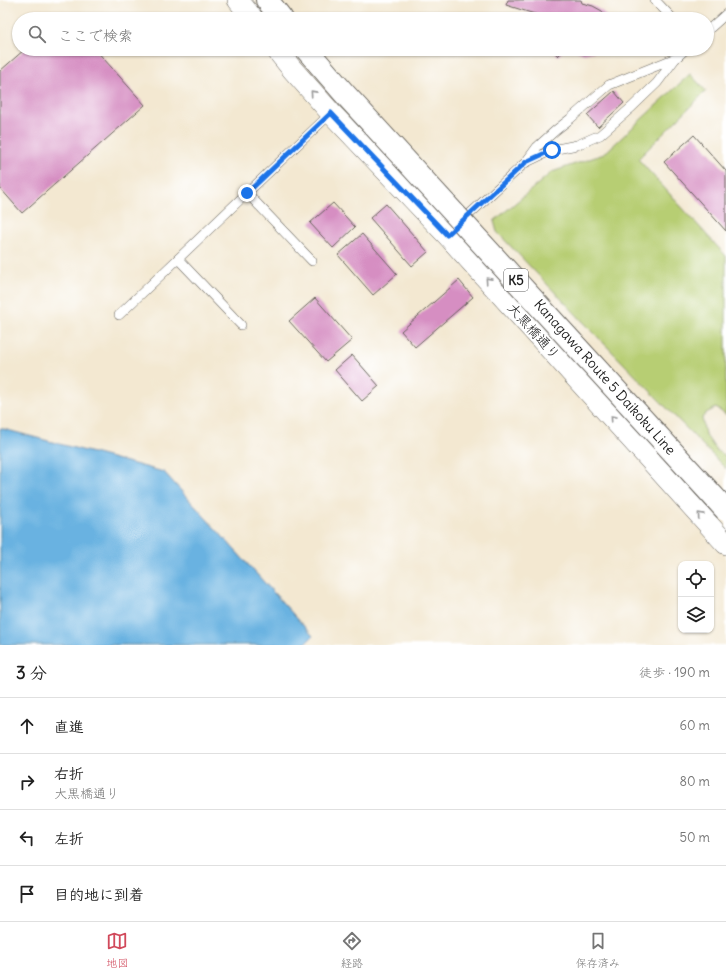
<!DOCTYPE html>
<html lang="ja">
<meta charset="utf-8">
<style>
:root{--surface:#fff;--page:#f2f2f2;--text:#222;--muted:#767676;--line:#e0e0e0;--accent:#d1495b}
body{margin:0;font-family:Delius,"Klee One",sans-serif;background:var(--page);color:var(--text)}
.controls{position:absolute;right:12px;bottom:12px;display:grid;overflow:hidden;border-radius:8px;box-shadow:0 1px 3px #0004}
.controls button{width:36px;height:36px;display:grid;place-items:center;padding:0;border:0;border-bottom:1px solid var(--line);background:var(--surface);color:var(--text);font:20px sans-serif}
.stop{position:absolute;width:12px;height:12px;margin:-9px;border:3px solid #1a73e8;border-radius:50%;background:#fff}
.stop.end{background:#1a73e8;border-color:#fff;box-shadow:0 1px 4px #0008}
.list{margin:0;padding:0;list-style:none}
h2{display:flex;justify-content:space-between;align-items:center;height:52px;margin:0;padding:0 16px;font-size:17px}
h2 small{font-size:13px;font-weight:400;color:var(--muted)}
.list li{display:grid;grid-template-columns:26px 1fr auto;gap:12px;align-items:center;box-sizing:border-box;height:56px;padding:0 16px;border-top:1px solid var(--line)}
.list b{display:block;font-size:15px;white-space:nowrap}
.list p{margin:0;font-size:13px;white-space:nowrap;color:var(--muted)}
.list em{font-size:13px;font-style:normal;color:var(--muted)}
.icon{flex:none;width:22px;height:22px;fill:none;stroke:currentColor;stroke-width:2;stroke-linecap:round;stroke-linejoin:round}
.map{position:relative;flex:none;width:726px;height:645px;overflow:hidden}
.search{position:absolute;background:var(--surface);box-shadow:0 1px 3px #0004;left:12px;right:12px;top:12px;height:44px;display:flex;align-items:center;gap:10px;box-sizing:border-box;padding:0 14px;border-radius:22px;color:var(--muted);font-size:15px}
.sheet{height:276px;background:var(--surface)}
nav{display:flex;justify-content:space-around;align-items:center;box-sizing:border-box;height:56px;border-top:1px solid var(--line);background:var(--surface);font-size:11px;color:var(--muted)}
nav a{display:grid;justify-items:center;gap:2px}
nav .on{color:var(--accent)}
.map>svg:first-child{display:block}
</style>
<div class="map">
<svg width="726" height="645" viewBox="0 0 726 645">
<rect width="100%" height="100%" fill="#fff"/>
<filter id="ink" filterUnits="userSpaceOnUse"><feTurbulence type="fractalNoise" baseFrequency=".025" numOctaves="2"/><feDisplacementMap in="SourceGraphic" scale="8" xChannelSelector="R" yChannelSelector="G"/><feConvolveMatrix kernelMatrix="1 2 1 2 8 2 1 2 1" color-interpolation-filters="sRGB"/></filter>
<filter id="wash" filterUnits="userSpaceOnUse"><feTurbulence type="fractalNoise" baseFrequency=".012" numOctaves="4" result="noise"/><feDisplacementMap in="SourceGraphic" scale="16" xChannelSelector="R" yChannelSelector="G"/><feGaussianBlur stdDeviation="0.9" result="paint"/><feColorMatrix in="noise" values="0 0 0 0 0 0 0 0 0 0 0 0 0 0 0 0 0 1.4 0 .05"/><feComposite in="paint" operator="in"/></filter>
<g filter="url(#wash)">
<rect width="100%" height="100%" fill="#f3e8d1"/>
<path fill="#b7ce73" stroke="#6a7548" d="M 690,74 L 706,91 L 638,159 L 726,256 L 726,415 L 716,408 L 706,413 L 702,418 L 705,434 L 716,450 L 726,456 L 726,469 L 592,331 L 497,232 L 494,221 L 552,172 L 604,154 Z"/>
<path fill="#69b2e1" stroke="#42677e" d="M 0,428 L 164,472 L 313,636 L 304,645 L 0,645 Z"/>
<g id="blocks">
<g fill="#d68ec2">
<path d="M 508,0 L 581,0 L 582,3 L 593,6 L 602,11 L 608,19 L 537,19 L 538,15 L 506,5 Z"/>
<path d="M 25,49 L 95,49 L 145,105 L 22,213 L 0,188 L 0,71 Z"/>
<path d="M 552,49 L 565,49 L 558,56 Z"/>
<path d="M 574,49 L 599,49 L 596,51 L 584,54 L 577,51 Z"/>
<path d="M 614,91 L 624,103 L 598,127 L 587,115 Z"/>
<path d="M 694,135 L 726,171 L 726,231 L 664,162 Z"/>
<path d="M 333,203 L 355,227 L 333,248 L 310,223 Z"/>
<path d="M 386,204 L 428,252 L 412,266 L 370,218 Z"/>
<path d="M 362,234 L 397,274 L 373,295 L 338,255 Z"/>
<path d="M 459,280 L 473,297 L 415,347 L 401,331 Z"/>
<path d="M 315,298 L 352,340 L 326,362 L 289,321 Z"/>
<path d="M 352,355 L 379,386 L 362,401 L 335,370 Z"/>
</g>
</g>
</g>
<g filter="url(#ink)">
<use href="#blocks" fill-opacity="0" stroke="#67635b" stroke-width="1"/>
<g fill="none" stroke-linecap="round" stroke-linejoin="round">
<g stroke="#67635b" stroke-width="10">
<g id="service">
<path d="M 655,0 L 673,19"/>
<path d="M 707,31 L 726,14"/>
<path d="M 527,162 L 552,150 L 577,145 L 600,135 L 632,107 L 657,83 L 675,59"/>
<path d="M 247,193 L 312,261"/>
<path d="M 461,222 L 526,162 L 537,147 L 556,130 L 570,119 L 609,85 L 676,58 L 686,49"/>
<path d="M 178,259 L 241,325"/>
<path d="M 119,315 L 331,113"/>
</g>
</g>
<g stroke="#67635b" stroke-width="22">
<g id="tertiary">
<path d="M 238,0 L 253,19"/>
<path d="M 276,49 L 292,69 L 331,113 L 447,235 L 726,544"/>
</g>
</g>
<g stroke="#67635b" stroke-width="24">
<path id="motorway" d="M 267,0 L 282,19"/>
</g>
<use href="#service" stroke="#fff" stroke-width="9"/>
<use href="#tertiary" stroke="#fff" stroke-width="21"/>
<use href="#motorway" stroke="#fff" stroke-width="22"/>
<g stroke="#67635b" stroke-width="24" stroke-linecap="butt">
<path id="motorway-bridge" d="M 306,49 L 344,93 L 726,510"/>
</g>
<use href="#motorway-bridge" stroke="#fff" stroke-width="22"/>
</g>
<defs><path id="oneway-chevron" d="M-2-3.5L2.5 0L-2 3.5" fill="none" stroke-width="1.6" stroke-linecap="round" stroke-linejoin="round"/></defs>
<g stroke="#999">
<use href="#oneway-chevron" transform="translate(313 93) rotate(-132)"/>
<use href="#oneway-chevron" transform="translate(488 280) rotate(-132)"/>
<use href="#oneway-chevron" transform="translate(613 418) rotate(-132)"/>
<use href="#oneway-chevron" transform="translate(700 515) rotate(-132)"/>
</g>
</g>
<g fill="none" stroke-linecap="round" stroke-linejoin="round" filter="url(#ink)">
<path stroke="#1a73e8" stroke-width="5" d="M 247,193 L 331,113 L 447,235 L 526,162 L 552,150"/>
</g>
<g text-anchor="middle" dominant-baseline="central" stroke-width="3.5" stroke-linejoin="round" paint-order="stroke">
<rect fill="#fff" stroke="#606060" stroke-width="1" x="504" y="269" width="24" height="22" rx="3"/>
<g font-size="13" font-weight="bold" fill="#1c1c1c">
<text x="516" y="280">K5</text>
</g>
<g font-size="14" fill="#1c1c1c" stroke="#fff">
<text transform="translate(534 331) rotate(48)">大黒橋通り</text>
<text transform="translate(605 377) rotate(48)">Kanagawa Route 5 Daikoku Line</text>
</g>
</g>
</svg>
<div class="controls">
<button><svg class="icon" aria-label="locate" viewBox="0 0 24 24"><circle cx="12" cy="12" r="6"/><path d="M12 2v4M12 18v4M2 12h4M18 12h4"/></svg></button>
<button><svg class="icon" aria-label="layers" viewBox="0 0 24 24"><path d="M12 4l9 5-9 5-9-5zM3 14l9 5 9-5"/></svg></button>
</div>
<div class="stop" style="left:552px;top:150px"></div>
<div class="stop end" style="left:247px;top:193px"></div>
<div class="search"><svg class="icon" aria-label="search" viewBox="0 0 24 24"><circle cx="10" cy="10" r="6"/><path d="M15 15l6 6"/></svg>ここで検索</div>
</div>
<section class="sheet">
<h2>3 分<small>徒歩 · 190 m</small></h2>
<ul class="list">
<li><svg class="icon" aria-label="ahead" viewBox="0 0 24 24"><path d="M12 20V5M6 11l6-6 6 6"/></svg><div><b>直進</b></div><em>60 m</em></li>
<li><svg class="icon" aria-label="right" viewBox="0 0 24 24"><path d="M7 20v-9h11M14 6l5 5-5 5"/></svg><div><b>右折</b><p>大黒橋通り</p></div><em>80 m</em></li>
<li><svg class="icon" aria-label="left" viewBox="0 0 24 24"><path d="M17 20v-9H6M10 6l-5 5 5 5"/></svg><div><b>左折</b></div><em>50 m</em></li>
<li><svg class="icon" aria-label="arrive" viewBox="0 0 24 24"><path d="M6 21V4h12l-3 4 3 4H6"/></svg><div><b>目的地に到着</b></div></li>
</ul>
</section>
<nav>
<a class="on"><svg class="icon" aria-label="map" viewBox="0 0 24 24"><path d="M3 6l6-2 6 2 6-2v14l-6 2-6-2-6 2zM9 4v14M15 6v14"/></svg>地図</a>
<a><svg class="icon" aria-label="directions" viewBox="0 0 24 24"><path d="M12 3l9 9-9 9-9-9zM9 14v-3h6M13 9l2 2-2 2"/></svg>経路</a>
<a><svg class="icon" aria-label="saved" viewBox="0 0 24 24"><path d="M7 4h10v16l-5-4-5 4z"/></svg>保存済み</a>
</nav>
